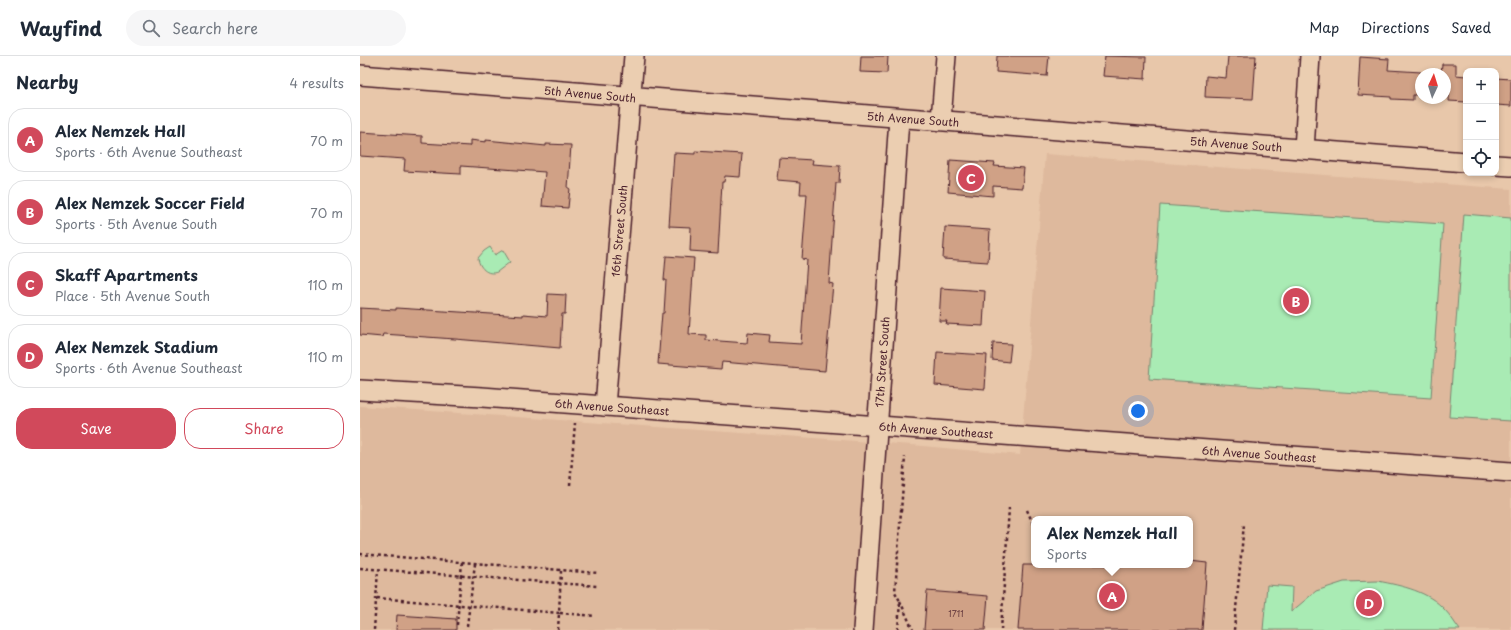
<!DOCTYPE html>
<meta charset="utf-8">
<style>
:root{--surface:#fff;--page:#f6f6f7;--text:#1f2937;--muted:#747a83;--line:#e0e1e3;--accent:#d1495b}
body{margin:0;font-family:"Playpen Sans",sans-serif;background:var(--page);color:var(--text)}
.controls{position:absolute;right:12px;top:12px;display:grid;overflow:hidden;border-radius:8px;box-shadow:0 2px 6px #0003}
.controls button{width:36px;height:36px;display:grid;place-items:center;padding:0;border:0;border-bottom:1px solid var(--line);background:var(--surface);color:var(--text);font:20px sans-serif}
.compass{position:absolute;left:1055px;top:12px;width:36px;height:36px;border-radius:50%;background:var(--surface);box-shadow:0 2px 6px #0003;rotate:4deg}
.you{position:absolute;left:778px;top:355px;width:14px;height:14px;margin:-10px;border:3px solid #fff;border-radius:50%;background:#1a73e8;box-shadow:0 0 0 6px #1a73e833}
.badge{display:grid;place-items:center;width:26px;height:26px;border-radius:50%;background:var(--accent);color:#fff;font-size:13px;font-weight:700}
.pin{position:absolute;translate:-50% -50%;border:2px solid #fff;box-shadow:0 1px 4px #0006}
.popup{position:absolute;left:671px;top:460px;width:162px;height:52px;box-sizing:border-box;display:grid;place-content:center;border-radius:8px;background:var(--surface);filter:drop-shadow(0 1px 3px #0005);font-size:13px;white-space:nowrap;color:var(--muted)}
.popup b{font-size:15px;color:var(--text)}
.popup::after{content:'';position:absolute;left:50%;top:100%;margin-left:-8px;border:8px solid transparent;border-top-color:var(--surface)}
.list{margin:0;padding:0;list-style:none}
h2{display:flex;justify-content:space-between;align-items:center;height:52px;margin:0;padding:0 16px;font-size:17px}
h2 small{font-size:13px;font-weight:400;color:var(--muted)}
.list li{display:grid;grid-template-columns:26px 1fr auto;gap:12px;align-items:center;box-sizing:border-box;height:64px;margin:0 8px 8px;padding:0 8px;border:1px solid var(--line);border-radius:16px}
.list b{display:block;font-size:15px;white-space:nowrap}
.list p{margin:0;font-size:13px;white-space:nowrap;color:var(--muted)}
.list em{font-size:13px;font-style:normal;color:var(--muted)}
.actions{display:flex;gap:8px;padding:12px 16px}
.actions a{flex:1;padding:9px 0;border:1px solid var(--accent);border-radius:16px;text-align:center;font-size:14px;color:var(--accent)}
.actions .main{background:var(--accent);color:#fff}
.icon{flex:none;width:22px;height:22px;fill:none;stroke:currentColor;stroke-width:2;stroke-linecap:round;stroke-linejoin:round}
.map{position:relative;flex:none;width:1151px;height:574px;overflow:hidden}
header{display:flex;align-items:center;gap:24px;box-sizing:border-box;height:56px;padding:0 20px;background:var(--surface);border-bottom:1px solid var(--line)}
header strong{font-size:19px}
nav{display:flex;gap:22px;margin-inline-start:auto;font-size:14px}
.search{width:280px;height:36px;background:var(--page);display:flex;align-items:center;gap:10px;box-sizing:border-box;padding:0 14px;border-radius:22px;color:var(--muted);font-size:15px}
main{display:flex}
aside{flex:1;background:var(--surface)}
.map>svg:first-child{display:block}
</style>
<header>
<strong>Wayfind</strong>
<div class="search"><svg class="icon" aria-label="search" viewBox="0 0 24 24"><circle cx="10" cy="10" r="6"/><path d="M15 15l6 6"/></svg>Search here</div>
<nav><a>Map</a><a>Directions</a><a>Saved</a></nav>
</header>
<main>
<aside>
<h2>Nearby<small>4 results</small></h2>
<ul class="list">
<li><span class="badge">A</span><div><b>Alex Nemzek Hall</b><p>Sports · 6th Avenue Southeast</p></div><em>70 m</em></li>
<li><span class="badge">B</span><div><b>Alex Nemzek Soccer Field</b><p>Sports · 5th Avenue South</p></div><em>70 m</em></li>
<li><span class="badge">C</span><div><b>Skaff Apartments</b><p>Place · 5th Avenue South</p></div><em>110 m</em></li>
<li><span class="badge">D</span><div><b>Alex Nemzek Stadium</b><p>Sports · 6th Avenue Southeast</p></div><em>110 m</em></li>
</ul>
<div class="actions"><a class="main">Save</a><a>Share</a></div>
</aside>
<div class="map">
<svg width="1151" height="574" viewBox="0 0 1151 574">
<rect width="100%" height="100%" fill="#e8c7aa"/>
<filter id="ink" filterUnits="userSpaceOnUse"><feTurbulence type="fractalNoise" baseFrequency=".025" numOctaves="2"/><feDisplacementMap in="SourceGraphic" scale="8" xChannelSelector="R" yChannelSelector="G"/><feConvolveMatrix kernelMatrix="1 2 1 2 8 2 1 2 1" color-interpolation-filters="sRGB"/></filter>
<g filter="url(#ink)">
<path fill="#deb99d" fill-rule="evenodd" d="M 685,98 L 1151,133 L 1151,574 L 0,574 L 0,350 L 552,389 L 660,399 ZM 674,463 L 830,463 L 830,509 L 674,509 Z"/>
<g fill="#a9ebb4" stroke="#7a8570">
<path d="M 800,149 L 1083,168 L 1071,342 L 789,323 Z"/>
<path d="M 1104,158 L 1151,162 L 1151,365 L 1089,361 Z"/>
<path d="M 130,191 L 135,199 L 143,194 L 150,206 C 146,209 141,213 137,216 C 127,220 119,211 118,202 L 124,195 Z"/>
<path d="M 1018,525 C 1043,530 1068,535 1085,554 C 1091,560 1095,568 1100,574 L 903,574 L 907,529 L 932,531 L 931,556 L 956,535 L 984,526 Z"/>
</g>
<g fill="#d0a186" stroke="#4a1f2b">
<path d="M 501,0 L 528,0 L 527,17 L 500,16 Z"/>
<path d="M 637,0 L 689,0 L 687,20 L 636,16 Z"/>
<path d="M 745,0 L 786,1 L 785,23 L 743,20 Z"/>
<path d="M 868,0 L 896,0 L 893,43 L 845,41 L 846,20 L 866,22 Z"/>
<path d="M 1000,1 L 1029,3 L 1028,14 L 1061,16 L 1061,39 L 1053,39 L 1053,44 L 1031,43 L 1031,41 L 998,39 Z"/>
<path d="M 1082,8 L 1096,8 L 1096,19 L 1106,20 L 1106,46 L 1089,45 L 1090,28 L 1085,28 L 1085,18 L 1081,18 Z"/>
<path d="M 1136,22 L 1151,23 L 1151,50 L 1136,49 Z"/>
<path d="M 0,76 L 62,80 L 62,87 L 110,90 L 110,84 L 126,86 L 126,84 L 186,90 L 186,88 L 211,89 L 208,132 L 210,132 L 208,152 L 182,150 L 185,116 L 101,110 L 101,118 L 44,115 L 45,103 L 0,100 Z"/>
<path d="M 335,95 L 382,98 L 380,121 L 365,120 L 364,126 L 362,126 L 358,197 L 330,195 L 331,171 L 309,170 L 314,97 L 335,98 Z"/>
<path d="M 419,102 L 453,104 L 452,108 L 480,110 L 479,127 L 476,127 L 469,227 L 473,228 L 465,315 L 362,306 L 361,313 L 298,308 L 302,257 L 304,257 L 306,224 L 304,224 L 306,200 L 334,202 L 329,278 L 346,279 L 346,284 L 387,287 L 388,277 L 410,279 L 409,286 L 441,288 L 447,204 L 442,203 L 447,138 L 440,138 L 441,126 L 417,124 Z"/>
<path d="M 590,104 L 635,107 L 634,110 L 664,112 L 662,132 L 633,130 L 633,140 L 588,136 Z"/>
<path d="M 585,171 L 630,174 L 628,206 L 583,203 Z"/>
<path d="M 581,232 L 625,235 L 623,270 L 586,268 L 587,265 L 579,265 Z"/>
<path d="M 188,238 L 206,239 L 205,258 L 202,258 L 200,292 L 95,283 L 23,278 L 22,281 L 0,279 L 0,252 L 36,254 L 36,252 L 163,260 L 163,258 L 187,260 Z"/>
<path d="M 633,287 L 651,288 L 649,306 L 632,304 Z"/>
<path d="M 577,296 L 627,299 L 625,333 L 575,329 Z"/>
<path d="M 830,505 L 847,507 L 842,574 L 658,574 L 663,509 L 830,509 Z"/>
<path d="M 567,535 L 628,540 L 625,574 L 564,574 Z"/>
<path d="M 37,559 L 96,563 L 96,574 L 36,574 Z"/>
</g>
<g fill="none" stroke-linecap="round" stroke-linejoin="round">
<g stroke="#4a1f2b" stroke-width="22">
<g id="minor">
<path d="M 0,19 L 1106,106"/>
<path d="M 581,64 L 586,0"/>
<path d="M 944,93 L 950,0"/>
<path d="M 1136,109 L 1151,110"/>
<path d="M 0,334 L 122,341 L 1151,416"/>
<path d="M 245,350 L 274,0"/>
<path d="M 503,574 L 539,63"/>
</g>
</g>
<g stroke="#4a1f2b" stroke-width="2.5" stroke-dasharray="3 3" stroke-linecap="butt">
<path d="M 210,429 L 215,367"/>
<path d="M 667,454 L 674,470"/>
<path d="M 0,498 L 238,517"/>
<path d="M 0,512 L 237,530"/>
<path d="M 17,542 L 199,557 L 201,515"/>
<path d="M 540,545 L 553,574"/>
<path d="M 97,569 L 102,506"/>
<path d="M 107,570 L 115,508"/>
<path d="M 14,574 L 18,514"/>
<path d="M 198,574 L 199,557 L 235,560"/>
<path d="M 538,574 L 540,545 L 535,536 L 545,401"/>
<path d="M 641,574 L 649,452"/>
<path d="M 874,574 L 884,468"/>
</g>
<use href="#minor" stroke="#ebceb1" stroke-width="19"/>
</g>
</g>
<g text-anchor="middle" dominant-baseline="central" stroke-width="3.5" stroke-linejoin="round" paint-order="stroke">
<g font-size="9" fill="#6c4042">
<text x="596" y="557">1711</text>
</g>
<g font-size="11" fill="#4a1f2b" stroke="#ebceb1">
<text transform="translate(230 38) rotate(5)">5th Avenue South</text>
<text transform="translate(553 63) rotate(4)">5th Avenue South</text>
<text transform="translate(876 88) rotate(4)">5th Avenue South</text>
<text transform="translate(259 175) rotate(-85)">16th Street South</text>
<text transform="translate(522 306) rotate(-86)">17th Street South</text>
<text transform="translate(252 351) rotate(4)">6th Avenue Southeast</text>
<text transform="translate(576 374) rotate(4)">6th Avenue Southeast</text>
<text transform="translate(899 398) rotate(4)">6th Avenue Southeast</text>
</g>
</g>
</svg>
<div class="controls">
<button>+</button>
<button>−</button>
<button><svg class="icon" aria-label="locate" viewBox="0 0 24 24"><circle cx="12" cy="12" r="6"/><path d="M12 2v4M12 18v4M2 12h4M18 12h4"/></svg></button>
</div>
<svg class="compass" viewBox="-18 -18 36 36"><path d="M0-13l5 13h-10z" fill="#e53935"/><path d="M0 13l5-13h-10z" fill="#747a83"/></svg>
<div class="you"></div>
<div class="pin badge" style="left:752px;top:540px">A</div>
<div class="popup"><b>Alex Nemzek Hall</b>Sports</div>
<div class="pin badge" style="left:936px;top:245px">B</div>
<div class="pin badge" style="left:611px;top:122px">C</div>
<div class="pin badge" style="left:1009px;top:547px">D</div>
</div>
</main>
